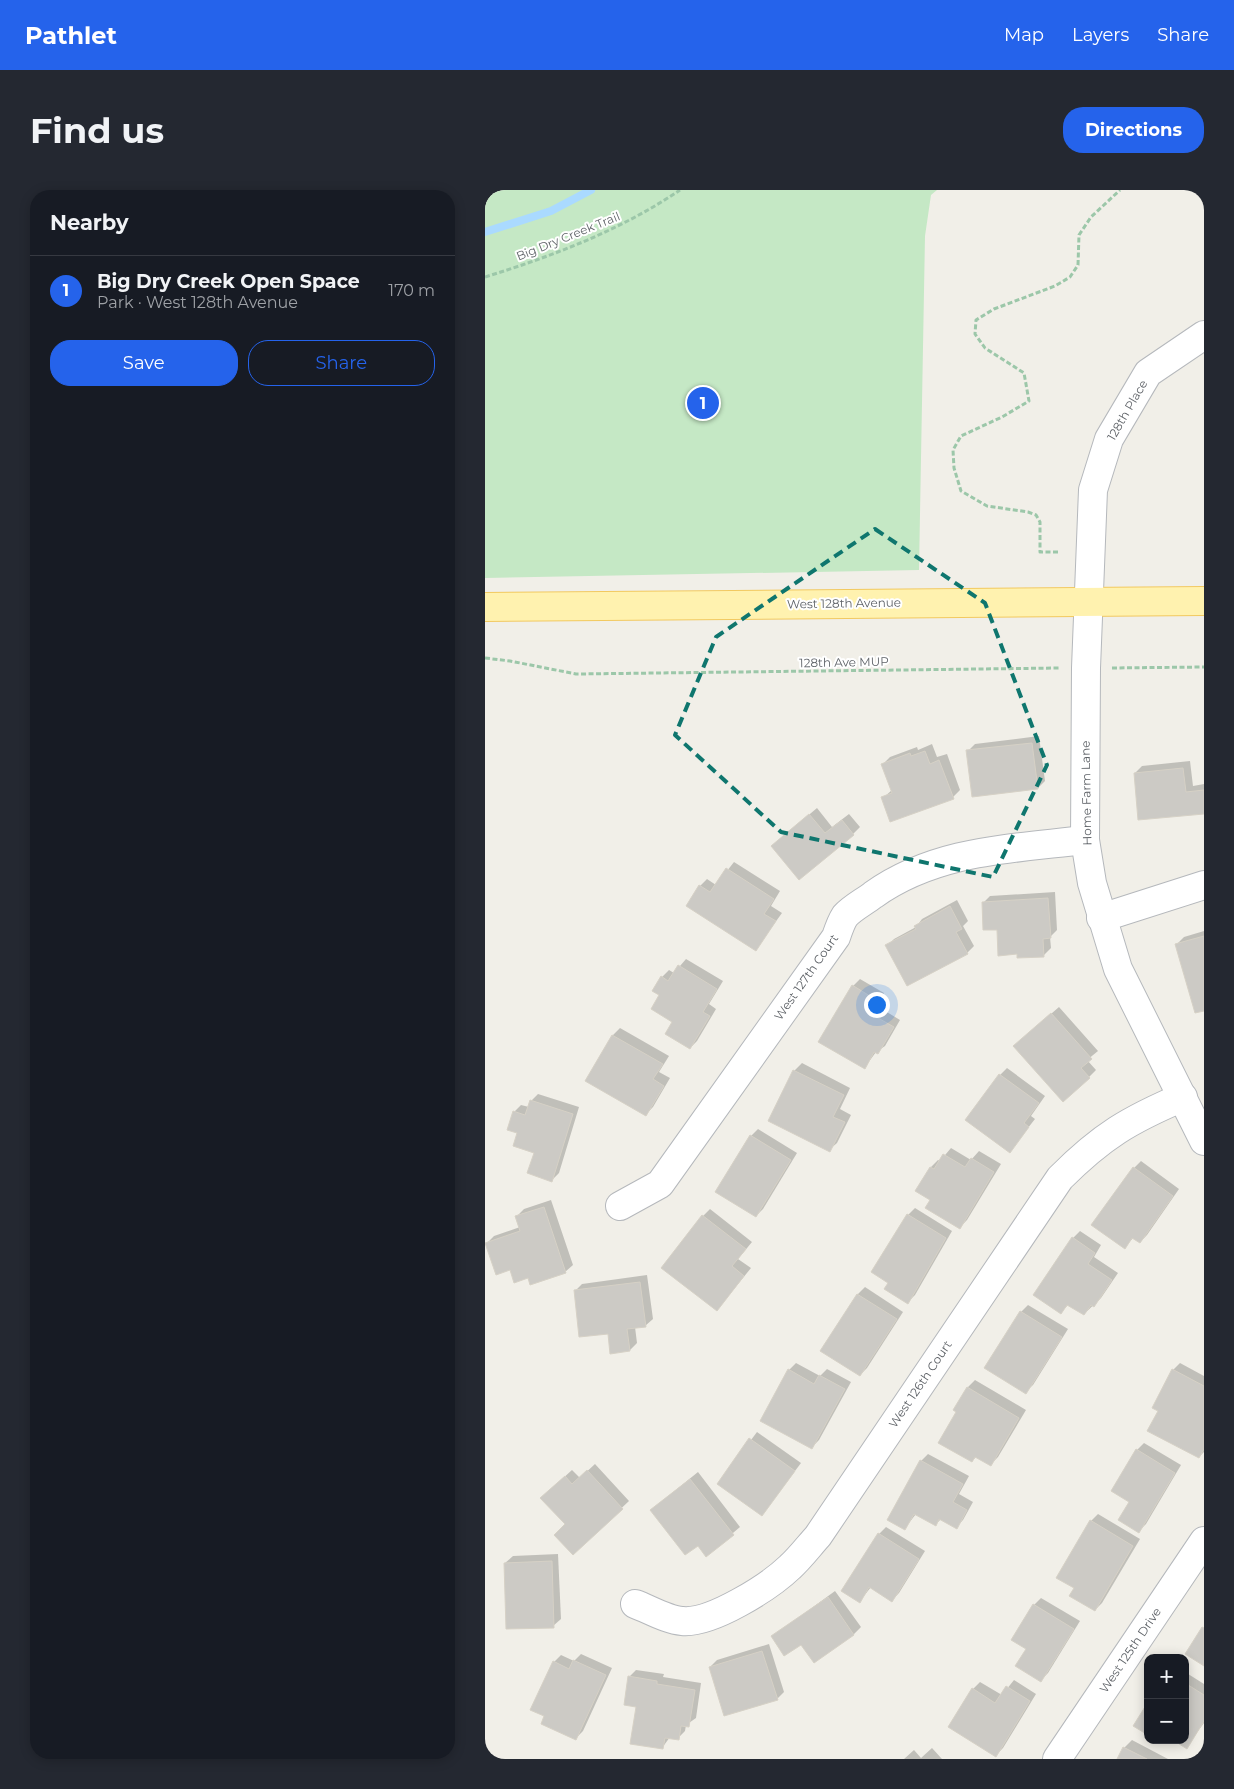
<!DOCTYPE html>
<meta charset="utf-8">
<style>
:root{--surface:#171b24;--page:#242831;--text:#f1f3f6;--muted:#9ea1a6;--line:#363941;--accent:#2563eb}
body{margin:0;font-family:Montserrat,sans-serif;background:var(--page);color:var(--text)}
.controls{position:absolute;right:15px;bottom:15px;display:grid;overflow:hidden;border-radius:10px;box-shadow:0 2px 12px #0003}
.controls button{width:45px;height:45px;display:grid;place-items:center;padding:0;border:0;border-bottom:1px solid var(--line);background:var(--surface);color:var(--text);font:25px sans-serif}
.you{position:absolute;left:391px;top:814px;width:18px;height:18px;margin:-12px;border:4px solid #fff;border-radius:50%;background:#1a73e8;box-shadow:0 0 0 8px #1a73e833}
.badge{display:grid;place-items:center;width:32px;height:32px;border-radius:50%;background:var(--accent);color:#fff;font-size:16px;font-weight:700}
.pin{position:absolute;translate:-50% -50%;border:2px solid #fff;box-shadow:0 1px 5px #0006}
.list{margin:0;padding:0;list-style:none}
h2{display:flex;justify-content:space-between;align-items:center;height:65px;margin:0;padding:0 20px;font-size:21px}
h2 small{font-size:16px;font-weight:400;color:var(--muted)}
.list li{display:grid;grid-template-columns:32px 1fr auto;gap:15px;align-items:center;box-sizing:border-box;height:70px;padding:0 20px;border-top:1px solid var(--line)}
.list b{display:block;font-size:19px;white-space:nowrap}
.list p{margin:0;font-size:16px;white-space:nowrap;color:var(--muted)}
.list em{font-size:16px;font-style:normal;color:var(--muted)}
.actions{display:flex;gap:10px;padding:15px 20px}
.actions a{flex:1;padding:11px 0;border:1px solid var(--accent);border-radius:20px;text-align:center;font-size:18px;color:var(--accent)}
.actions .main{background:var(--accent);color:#fff}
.map{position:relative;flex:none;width:719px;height:1569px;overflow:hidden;border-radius:20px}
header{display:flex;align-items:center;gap:30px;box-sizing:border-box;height:70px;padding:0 25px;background:var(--accent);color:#fff}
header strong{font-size:24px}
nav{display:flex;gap:28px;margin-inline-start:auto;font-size:18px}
.intro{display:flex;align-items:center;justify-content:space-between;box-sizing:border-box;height:120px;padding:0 30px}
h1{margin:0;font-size:35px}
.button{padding:12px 22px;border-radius:20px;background:var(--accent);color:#fff;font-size:18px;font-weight:700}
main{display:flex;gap:30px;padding:0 30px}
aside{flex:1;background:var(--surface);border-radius:20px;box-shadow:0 2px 12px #0003}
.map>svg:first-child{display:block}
</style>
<header>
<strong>Pathlet</strong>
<nav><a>Map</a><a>Layers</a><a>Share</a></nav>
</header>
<div class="intro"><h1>Find us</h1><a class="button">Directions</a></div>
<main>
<aside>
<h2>Nearby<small></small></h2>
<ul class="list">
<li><span class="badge">1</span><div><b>Big Dry Creek Open Space</b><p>Park · West 128th Avenue</p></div><em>170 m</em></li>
</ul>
<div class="actions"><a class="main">Save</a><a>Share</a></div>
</aside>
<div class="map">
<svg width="719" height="1569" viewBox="0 0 719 1569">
<rect width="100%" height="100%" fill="#f1efe8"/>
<path fill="#c5e8c5" d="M 0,0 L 452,0 L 446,5 L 440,46 L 434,380 L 0,388 Z"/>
<g fill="#0003">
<path d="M 554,546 L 560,591 L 553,598 L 483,561 L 490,554 Z"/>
<path d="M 447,554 L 452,567 L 462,564 L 475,600 L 468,607 L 398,608 L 407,600 L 398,574 L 405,567 L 432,557 L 433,560 Z"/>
<path d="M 705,571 L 708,596 L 719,594 L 719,622 L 650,583 L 657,576 Z"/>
<path d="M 332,618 L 347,637 L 364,624 L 375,637 L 368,644 L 287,656 Z"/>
<path d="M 249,672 L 295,701 L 286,716 L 297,723 L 271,759 L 215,696 L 222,689 L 231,695 Z"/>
<path d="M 570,702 L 572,740 L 565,747 L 566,758 L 558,766 L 533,763 L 513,738 L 498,713 L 505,706 Z"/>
<path d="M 472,710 L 483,731 L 478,736 L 489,756 L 482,763 L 402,756 L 409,749 L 431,737 L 437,729 Z"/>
<path d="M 719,741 L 719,819 L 692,754 L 699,747 Z"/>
<path d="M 201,769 L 238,791 L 224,814 L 231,819 L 212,851 L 205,858 L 176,805 L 177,787 L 184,780 L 189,783 Z"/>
<path d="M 375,789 L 399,803 L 392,816 L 415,830 L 400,856 L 391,862 L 380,877 L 368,796 Z"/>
<path d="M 574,817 L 613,861 L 602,870 L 611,880 L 604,887 L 537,849 Z"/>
<path d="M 135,838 L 184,866 L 174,882 L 185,888 L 168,917 L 161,924 L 102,890 L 128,845 Z"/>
<path d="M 317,873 L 365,898 L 355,919 L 366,925 L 352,953 L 344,960 L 284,930 L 310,880 Z"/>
<path d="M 522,878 L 560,906 L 546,926 L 550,929 L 525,961 L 515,885 Z"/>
<path d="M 53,904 L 94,917 L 74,983 L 67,990 L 51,962 L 33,942 L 29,922 L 36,915 L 44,917 L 46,911 Z"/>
<path d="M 273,939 L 312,963 L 278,1019 L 271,1026 L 266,946 Z"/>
<path d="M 466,958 L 486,970 L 494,961 L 516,974 L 482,1030 L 475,1037 L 447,1009 L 432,1000 L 446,977 L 453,970 L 455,971 Z"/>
<path d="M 656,971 L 694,999 L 662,1045 L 655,1052 L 649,1047 L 640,1057 L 649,978 Z"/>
<path d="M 66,1010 L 88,1075 L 80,1082 L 44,1086 L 26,1079 L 2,1053 L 9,1046 L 35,1037 L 32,1026 L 39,1019 Z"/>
<path d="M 430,1018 L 467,1041 L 430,1105 L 423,1112 L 405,1093 L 423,1025 Z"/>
<path d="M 225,1019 L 267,1052 L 253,1069 L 266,1078 L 232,1120 L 218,1026 Z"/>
<path d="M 595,1041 L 616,1055 L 609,1067 L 633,1083 L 616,1108 L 599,1124 L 584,1114 L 576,1122 L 588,1048 Z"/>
<path d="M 162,1085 L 168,1129 L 160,1136 L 150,1137 L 152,1153 L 145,1160 L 124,1142 L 90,1101 L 97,1094 Z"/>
<path d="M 380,1097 L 418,1122 L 382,1178 L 375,1185 L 337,1160 L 373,1104 Z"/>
<path d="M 543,1115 L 583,1139 L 548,1195 L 540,1202 L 536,1122 Z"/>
<path d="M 311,1173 L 335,1186 L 342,1179 L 366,1192 L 334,1250 L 327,1257 L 304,1180 Z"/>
<path d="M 695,1173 L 719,1186 L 719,1262 L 714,1267 L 674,1220 L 688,1180 Z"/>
<path d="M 490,1190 L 541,1220 L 513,1267 L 506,1274 L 492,1266 L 487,1271 L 472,1222 L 469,1220 L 483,1197 Z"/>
<path d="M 272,1242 L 316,1273 L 277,1325 L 233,1294 Z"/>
<path d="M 659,1253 L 696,1275 L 661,1334 L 654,1341 L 646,1312 L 652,1260 Z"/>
<path d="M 443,1264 L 484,1286 L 474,1304 L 488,1312 L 478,1330 L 471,1337 L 456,1329 L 450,1335 L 431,1324 L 420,1338 L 403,1329 L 436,1271 Z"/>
<path d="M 110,1274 L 144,1311 L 88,1364 L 81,1334 L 64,1301 L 87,1280 L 95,1288 Z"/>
<path d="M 213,1282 L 255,1337 L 222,1365 L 213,1354 L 166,1320 Z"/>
<path d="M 613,1324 L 655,1349 L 617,1413 L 610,1420 L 590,1397 L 606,1331 Z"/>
<path d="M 401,1337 L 440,1361 L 414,1403 L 407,1410 L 386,1397 L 375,1411 L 394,1344 Z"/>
<path d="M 73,1364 L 76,1429 L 68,1436 L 20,1373 L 28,1366 Z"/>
<path d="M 350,1401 L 376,1437 L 369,1444 L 329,1471 L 317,1453 L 287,1447 Z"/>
<path d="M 556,1408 L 595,1431 L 563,1483 L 556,1490 L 543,1459 L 549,1415 Z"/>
<path d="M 284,1454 L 299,1502 L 292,1509 L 225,1477 L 232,1470 Z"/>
<path d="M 96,1464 L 127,1478 L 98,1541 L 91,1548 L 61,1526 L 69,1472 L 76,1465 L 89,1471 Z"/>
<path d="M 151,1480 L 179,1484 L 178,1487 L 216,1493 L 211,1528 L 201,1535 L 200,1541 L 193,1548 L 185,1547 L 177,1558 L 152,1516 L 144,1487 Z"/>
<path d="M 700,1482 L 719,1494 L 719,1533 L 701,1557 Z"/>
<path d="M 529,1490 L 551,1504 L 518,1558 L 511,1565 L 488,1499 L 495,1492 L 517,1505 Z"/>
<path d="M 647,1550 L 683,1569 L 634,1569 L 639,1558 Z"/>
<path d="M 447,1558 L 457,1569 L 419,1569 L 429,1560 L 436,1568 Z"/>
</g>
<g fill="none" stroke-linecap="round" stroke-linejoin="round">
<path stroke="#aadaff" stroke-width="8" d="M 0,42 L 66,21 L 106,0"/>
</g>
<g fill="#cccac5" stroke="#d6d1c6">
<path d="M 547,553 L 553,599 L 487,607 L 481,560 Z"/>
<path d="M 440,561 L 445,574 L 454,570 L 469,609 L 405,632 L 396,607 L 407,603 L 396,574 L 425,563 L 426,566 Z"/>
<path d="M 698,578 L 701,602 L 719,600 L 719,624 L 653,630 L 649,583 Z"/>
<path d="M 324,624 L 340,643 L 357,630 L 369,645 L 314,690 L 286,656 Z"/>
<path d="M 241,678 L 289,709 L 279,724 L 291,731 L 271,761 L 201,716 L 214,695 L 225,702 Z"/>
<path d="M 563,708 L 566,748 L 558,749 L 559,767 L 532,768 L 532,764 L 513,766 L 512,740 L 498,740 L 497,712 Z"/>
<path d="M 465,716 L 477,739 L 471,742 L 483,764 L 422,796 L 400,755 L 431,739 L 429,736 Z"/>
<path d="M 719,746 L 719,821 L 710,823 L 690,754 Z"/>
<path d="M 193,775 L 232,799 L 218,822 L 225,826 L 205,859 L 180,844 L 187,832 L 166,819 L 174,805 L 167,801 L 176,786 L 183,791 Z"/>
<path d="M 367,795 L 393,811 L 386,824 L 409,837 L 393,864 L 389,862 L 380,879 L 333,852 Z"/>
<path d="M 566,823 L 607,869 L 596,878 L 605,888 L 578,912 L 528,856 Z"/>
<path d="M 127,845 L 178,874 L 168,889 L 179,896 L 161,926 L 100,891 Z"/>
<path d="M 308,880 L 359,905 L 348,927 L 360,932 L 345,962 L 283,931 Z"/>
<path d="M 514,884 L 554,913 L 539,933 L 544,937 L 525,963 L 480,930 Z"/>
<path d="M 45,910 L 88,924 L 67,992 L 42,983 L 49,963 L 28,956 L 32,943 L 22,940 L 28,921 L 40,925 Z"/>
<path d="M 265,945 L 306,970 L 271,1027 L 230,1002 Z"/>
<path d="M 458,964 L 480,977 L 486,968 L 509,982 L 475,1039 L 440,1018 L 445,1010 L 430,1001 L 445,977 L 449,979 Z"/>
<path d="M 648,977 L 688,1006 L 655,1053 L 647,1048 L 640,1059 L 606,1035 Z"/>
<path d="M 59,1017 L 81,1083 L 45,1095 L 43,1088 L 29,1093 L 25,1080 L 11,1085 L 0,1053 L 35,1041 L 30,1026 Z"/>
<path d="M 422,1024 L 461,1048 L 423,1114 L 399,1099 L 403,1093 L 386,1082 Z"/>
<path d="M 217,1025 L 261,1059 L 247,1076 L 259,1086 L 232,1121 L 176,1078 Z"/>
<path d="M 587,1047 L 610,1063 L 603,1074 L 627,1090 L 609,1117 L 606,1115 L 599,1125 L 582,1115 L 576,1124 L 548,1105 Z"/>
<path d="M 155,1092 L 161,1137 L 142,1139 L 145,1161 L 125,1164 L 123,1144 L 94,1147 L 89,1100 Z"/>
<path d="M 372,1104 L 412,1129 L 375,1186 L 335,1161 Z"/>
<path d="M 535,1121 L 577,1147 L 541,1204 L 499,1178 Z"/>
<path d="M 303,1179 L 329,1194 L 334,1185 L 360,1199 L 327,1259 L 275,1231 Z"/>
<path d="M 687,1179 L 719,1196 L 719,1259 L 714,1268 L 662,1241 L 673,1221 L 667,1218 Z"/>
<path d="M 482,1197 L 534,1228 L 506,1276 L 490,1267 L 487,1272 L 453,1253 L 471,1222 L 468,1220 Z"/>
<path d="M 264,1248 L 310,1281 L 277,1326 L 232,1294 Z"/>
<path d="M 651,1259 L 690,1283 L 654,1343 L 633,1330 L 644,1312 L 626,1301 Z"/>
<path d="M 435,1270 L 478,1294 L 468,1312 L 482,1320 L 472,1339 L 454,1329 L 451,1336 L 429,1324 L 420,1340 L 402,1330 Z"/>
<path d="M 102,1280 L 138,1319 L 88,1365 L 69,1345 L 80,1334 L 55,1308 L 80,1286 L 87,1294 Z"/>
<path d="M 205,1289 L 249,1345 L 221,1367 L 213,1356 L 200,1365 L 165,1320 Z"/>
<path d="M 605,1330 L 648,1356 L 610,1421 L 584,1406 L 589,1398 L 571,1388 Z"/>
<path d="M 393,1343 L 434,1369 L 407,1412 L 384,1397 L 375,1413 L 356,1401 Z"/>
<path d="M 67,1371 L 69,1438 L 21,1439 L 19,1373 Z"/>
<path d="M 343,1407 L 369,1445 L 329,1473 L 316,1455 L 299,1466 L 286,1446 Z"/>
<path d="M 548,1414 L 589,1439 L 556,1492 L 530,1476 L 541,1459 L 526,1450 Z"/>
<path d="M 717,1437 L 719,1438 L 719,1476 L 700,1464 Z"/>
<path d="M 277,1461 L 293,1510 L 239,1526 L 224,1477 Z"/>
<path d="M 88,1470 L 121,1485 L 91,1550 L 56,1534 L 59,1526 L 45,1520 L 68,1471 L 84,1479 Z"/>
<path d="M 143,1486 L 172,1491 L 172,1494 L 210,1500 L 204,1537 L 196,1536 L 194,1550 L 180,1548 L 178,1559 L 145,1554 L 151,1517 L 139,1515 Z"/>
<path d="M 700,1493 L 719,1505 L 719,1531 L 702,1559 L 688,1550 L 700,1550 Z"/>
<path d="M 521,1496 L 545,1511 L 511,1567 L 463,1537 L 487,1498 L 510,1513 Z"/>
<path d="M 663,1512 L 663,1545 L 648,1536 Z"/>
<path d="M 638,1557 L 662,1569 L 632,1569 Z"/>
</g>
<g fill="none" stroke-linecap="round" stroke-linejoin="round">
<g stroke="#b5b8bc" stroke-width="30">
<g id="minor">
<path d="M 719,145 L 663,183 L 624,249 L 608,300 L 601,478 L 600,650 L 607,693 L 633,779 L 719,951"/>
<path d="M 616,728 L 719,695"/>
<path d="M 135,1016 L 175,994 L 351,747 C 353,741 356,732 360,726 C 367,718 379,712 388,705 C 451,660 525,659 600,650"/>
<path d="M 150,1414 C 164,1419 182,1430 197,1431 C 226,1434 284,1397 305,1377 C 315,1368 324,1356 333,1346 L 575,988 C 617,946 644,930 698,907"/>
<path d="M 572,1569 L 719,1351"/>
</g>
</g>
<g stroke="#f2c960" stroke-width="30">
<path id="major" d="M 0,417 L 719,411"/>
</g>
<g stroke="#9cc7a9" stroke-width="3" stroke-dasharray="5 2.5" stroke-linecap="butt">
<path d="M 0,87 C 68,66 136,40 195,0"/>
<path d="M 573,362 L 555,362 L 555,332 L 551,325 L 543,322 L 502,316 L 476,301 L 469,278 L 468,260 L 476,246 L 517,227 L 544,211 L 539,183 L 500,158 L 490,144 L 491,130 L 509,119 L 570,96 L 585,87 L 593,75 L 594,45 L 606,27 L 635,0"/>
<path d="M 0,468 L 25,471 L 91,484 L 575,478"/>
<path d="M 627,478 L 719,477"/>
</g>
<use href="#minor" stroke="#fff" stroke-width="28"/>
<use href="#major" stroke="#fff2af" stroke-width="28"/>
</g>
<path fill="none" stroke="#0f766e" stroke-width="4" stroke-dasharray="10 6" stroke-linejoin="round" d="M 390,339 L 500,413 L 562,575 L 508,687 L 296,642 L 190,545 L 231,447 Z"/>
<g text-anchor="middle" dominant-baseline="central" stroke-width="4" stroke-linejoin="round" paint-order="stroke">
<g font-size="12" fill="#5f6368" stroke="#fff">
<text transform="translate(83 46) rotate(-22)">Big Dry Creek Trail</text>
<text transform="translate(642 220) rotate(-60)">128th Place</text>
<text transform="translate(359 413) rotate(-1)">West 128th Avenue</text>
<text transform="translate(359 472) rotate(-1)">128th Ave MUP</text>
<text transform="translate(601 603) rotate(-91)">Home Farm Lane</text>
<text transform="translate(321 787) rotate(-55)">West 127th Court</text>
<text transform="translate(435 1194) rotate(-56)">West 126th Court</text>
<text transform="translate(645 1460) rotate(-56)">West 125th Drive</text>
</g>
</g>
</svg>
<div class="controls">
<button>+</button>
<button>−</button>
</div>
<div class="you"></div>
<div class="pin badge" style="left:218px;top:213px">1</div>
</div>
</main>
